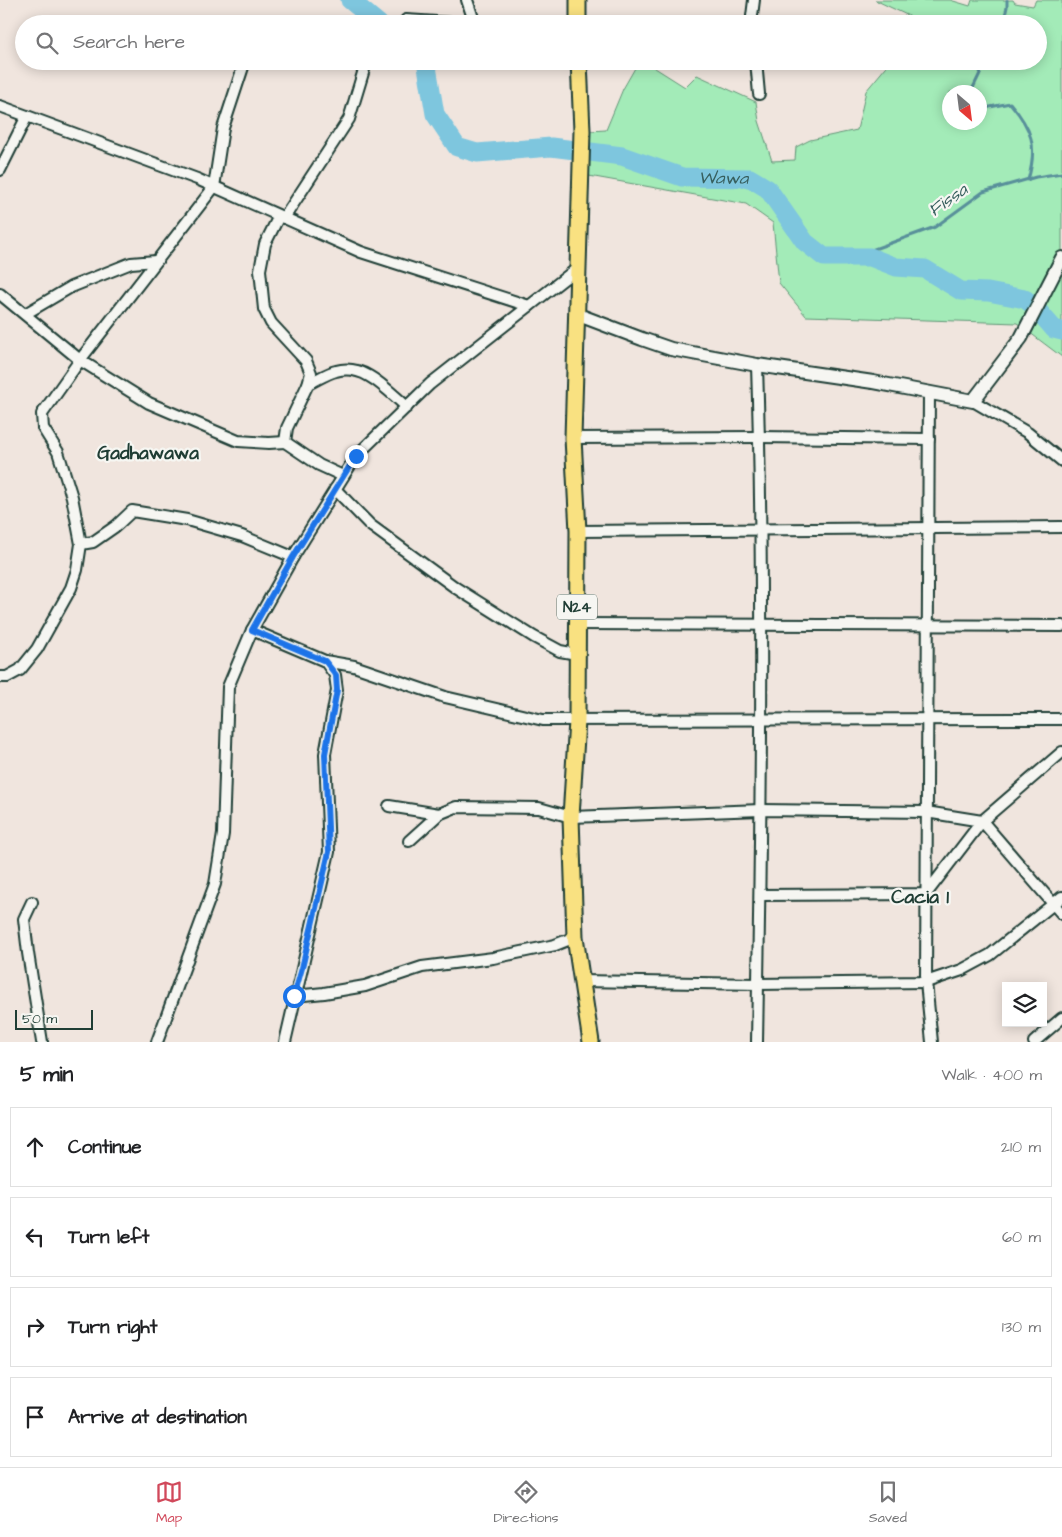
<!DOCTYPE html>
<meta charset="utf-8">
<style>
:root{--surface:#fff;--page:#f6f6f6;--text:#202124;--muted:#757577;--line:#e0e0e0;--accent:#d1495b}
body{margin:0;font-family:"Architects Daughter",sans-serif;background:var(--page);color:var(--text)}
.controls{position:absolute;right:15px;bottom:15px;display:grid;overflow:hidden;border-radius:0px;box-shadow:0 2px 12px #0003}
.controls button{width:45px;height:45px;display:grid;place-items:center;padding:0;border:0;border-bottom:1px solid var(--line);background:var(--surface);color:var(--text);font:25px sans-serif}
.compass{position:absolute;left:942px;top:85px;width:45px;height:45px;border-radius:50%;background:var(--surface);box-shadow:0 2px 12px #0003;rotate:152deg}
.scale{position:absolute;left:15px;bottom:12px;width:78px;box-sizing:border-box;padding-left:5px;border:2px solid #1f3d34;border-top:0;font-size:14px;line-height:18px;white-space:nowrap;color:#1f3d34;-webkit-text-stroke:4px #f6f6f2;paint-order:stroke}
.stop{position:absolute;width:15px;height:15px;margin:-11px;border:4px solid #1a73e8;border-radius:50%;background:#fff}
.stop.end{background:#1a73e8;border-color:#fff;box-shadow:0 1px 5px #0008}
.list{margin:0;padding:0;list-style:none}
h2{display:flex;justify-content:space-between;align-items:center;height:65px;margin:0;padding:0 20px;font-size:21px}
h2 small{font-size:16px;font-weight:400;color:var(--muted)}
.list li{display:grid;grid-template-columns:32px 1fr auto;gap:15px;align-items:center;box-sizing:border-box;height:80px;margin:0 10px 10px;padding:0 10px;border:1px solid var(--line);border-radius:0px}
.list b{display:block;font-size:19px;white-space:nowrap}
.list em{font-size:16px;font-style:normal;color:var(--muted)}
.icon{flex:none;width:28px;height:28px;fill:none;stroke:currentColor;stroke-width:2;stroke-linecap:round;stroke-linejoin:round}
.map{position:relative;flex:none;width:1062px;height:1042px;overflow:hidden}
.search{position:absolute;background:var(--surface);box-shadow:0 2px 12px #0003;left:15px;right:15px;top:15px;height:55px;display:flex;align-items:center;gap:12px;box-sizing:border-box;padding:0 18px;border-radius:28px;color:var(--muted);font-size:19px}
.sheet{height:425px;background:var(--surface)}
nav{display:flex;justify-content:space-around;align-items:center;box-sizing:border-box;height:70px;border-top:1px solid var(--line);background:var(--surface);font-size:14px;color:var(--muted)}
nav a{display:grid;justify-items:center;gap:2px}
nav .on{color:var(--accent)}
.map>svg:first-child{display:block}
</style>
<div class="map">
<svg width="1062" height="1042" viewBox="0 0 1062 1042">
<rect width="100%" height="100%" fill="#f0e5de"/>
<filter id="ink" filterUnits="userSpaceOnUse"><feTurbulence type="fractalNoise" baseFrequency=".02" numOctaves="2"/><feDisplacementMap in="SourceGraphic" scale="10" xChannelSelector="R" yChannelSelector="G"/><feConvolveMatrix kernelMatrix="1 2 1 2 8 2 1 2 1" color-interpolation-filters="sRGB"/></filter>
<g filter="url(#ink)">
<path fill="#a3ebb8" stroke="#619476" fill-rule="evenodd" d="M 875,0 L 950,0 L 970,6 L 972,0 L 1013,0 L 1015,3 L 1033,6 L 1036,0 L 1062,0 L 1062,357 L 1017,323 L 806,316 L 779,283 L 773,223 L 746,204 L 589,176 L 589,131 L 606,130 L 623,89 L 639,61 L 644,61 L 685,87 L 697,75 L 756,102 L 759,121 L 772,161 L 795,160 L 796,147 L 810,140 L 857,130 L 866,91 L 891,61 L 1038,61 L 1038,24 L 908,24 L 911,17 ZM 950,92 L 980,92 L 980,122 L 950,122 Z"/>
<g fill="none" stroke-linecap="round" stroke-linejoin="round">
<g stroke="#588f9a" stroke-width="3">
<path d="M 1003,24 L 1007,7 L 1007,0"/>
<path d="M 971,92 L 986,61"/>
<path d="M 980,105 L 985,108 L 1010,103 C 1032,129 1038,146 1028,180"/>
<path d="M 852,257 L 935,227 L 983,192 L 1036,177 L 1062,173"/>
</g>
<g stroke="#7ec6de" stroke-width="19">
<path d="M 350,0 L 379,24"/>
<path id="s1" d="M 426,61 L 435,114 L 457,147 L 477,153 L 551,147 L 622,156 L 682,177 L 750,178 L 768,189 L 805,242 L 824,257 L 870,257 L 896,267 L 925,269 L 961,291 L 988,292 L 1025,299 L 1034,306 L 1054,329 L 1062,331"/>
</g>
<g stroke="#1f3d34" stroke-width="14">
<g id="minor">
<path d="M 467,0 L 475,24"/>
<path d="M 406,20 L 468,24"/>
<path d="M 752,24 L 752,16 L 754,0"/>
<path d="M 756,61 L 759,94"/>
<path d="M 0,106 L 197,179 L 361,252 L 529,306"/>
<path d="M 0,170 L 27,116"/>
<path d="M 279,216 L 265,244 L 260,270 L 264,309 L 271,323 L 306,361 L 311,373 L 308,384 L 287,428 L 285,442 L 319,465 L 343,476"/>
<path d="M 284,218 L 349,119 L 366,63"/>
<path d="M 0,294 L 80,360 L 149,403 L 238,441 L 269,443 L 285,442"/>
<path d="M 25,314 L 71,287 L 131,263 L 156,261"/>
<path d="M 757,365 C 764,590 761,816 757,1042"/>
<path d="M 308,384 C 317,380 327,373 336,371 C 365,363 387,390 407,407"/>
<path d="M 929,392 L 926,982 L 932,1042"/>
<path d="M 973,401 L 1028,433 L 1062,461"/>
<path d="M 573,438 L 759,437 L 929,439"/>
<path d="M 335,489 L 370,525 L 456,588 L 534,637 L 560,651 L 577,654"/>
<path d="M 578,531 L 1062,527"/>
<path d="M 81,544 L 93,542 L 116,526 L 132,511 L 187,520 L 242,536 L 293,557"/>
<path d="M 577,624 L 1062,626"/>
<path d="M 252,630 L 325,661 L 335,675 L 337,690 L 325,754 L 329,852 L 285,1042"/>
<path d="M 325,661 L 354,666 L 445,697 L 543,720 L 1062,719"/>
<path d="M 0,677 L 7,677 L 20,670 L 37,649 L 71,588 L 77,570 L 81,544 L 72,497 L 58,452 L 43,428 L 42,414 L 80,360 L 214,187 L 223,128 L 245,61"/>
<path d="M 389,806 L 439,814"/>
<path d="M 409,841 L 439,814 L 456,807 L 539,808 L 571,817 L 761,810 L 926,812 L 982,821 L 1062,914"/>
<path d="M 760,895 L 926,894 L 982,821 L 1062,752"/>
<path d="M 32,902 L 24,919 L 28,953 L 42,1042"/>
<path d="M 581,981 L 758,984 L 926,982 L 962,970 L 990,955 L 1062,897"/>
<path d="M 294,996 L 324,993 L 365,986 L 422,967 L 493,958 L 555,945 L 575,937"/>
<path d="M 157,1042 L 215,884 L 223,834 L 228,687 L 252,630 L 293,557 L 356,456 L 430,384 L 579,267"/>
<path d="M 1034,1042 L 1062,1018"/>
</g>
</g>
<g stroke="#1f3d34" stroke-width="16">
<path id="tertiary" d="M 576,314 L 642,339 L 671,349 L 757,365 L 873,382 L 973,401 L 1021,338 L 1062,258"/>
</g>
<g stroke="#1f3d34" stroke-width="19">
<g id="primary">
<path d="M 578,0 L 578,24"/>
<path d="M 579,61 L 582,131 L 573,438 L 578,531 L 577,721 L 571,817 L 575,937 L 591,1042"/>
</g>
</g>
<use href="#minor" stroke="#f6f6f2" stroke-width="10"/>
<use href="#tertiary" stroke="#f6f6f2" stroke-width="12"/>
<use href="#primary" stroke="#f9e181" stroke-width="15"/>
</g>
</g>
<g fill="none" stroke-linecap="round" stroke-linejoin="round" filter="url(#ink)">
<path stroke="#1a73e8" stroke-width="6" d="M 294,996 L 302,968 L 329,852 L 325,754 L 337,690 L 336,675 L 325,661 L 252,630 L 293,557 L 356,456"/>
</g>
<g text-anchor="middle" dominant-baseline="central" stroke-width="4.5" stroke-linejoin="round" paint-order="stroke">
<rect fill="#f6f6f2" stroke="#60746d" stroke-width="1" x="557" y="594.5" width="40" height="25" rx="4"/>
<g font-size="15" font-weight="bold" fill="#1f3d34">
<text x="577" y="607">N24</text>
</g>
<g font-size="18" font-style="italic" fill="#375f5e" stroke="#f6f6f2">
<text stroke="none"><textPath href="#s1" startOffset="365">Wawa</textPath></text>
<text transform="translate(948 200) rotate(-35)">Fissa</text>
</g>
<g font-size="19" font-weight="bold" fill="#1f3d34" stroke="#f6f6f2">
<text x="148" y="453">Gadhawawa</text>
<text x="920" y="897">Cacia 1</text>
</g>
</g>
</svg>
<div class="controls">
<button><svg class="icon" aria-label="layers" viewBox="0 0 24 24"><path d="M12 4l9 5-9 5-9-5zM3 14l9 5 9-5"/></svg></button>
</div>
<svg class="compass" viewBox="-18 -18 36 36"><path d="M0-13l5 13h-10z" fill="#e53935"/><path d="M0 13l5-13h-10z" fill="#757577"/></svg>
<div class="scale">50 m</div>
<div class="stop" style="left:294px;top:996px"></div>
<div class="stop end" style="left:356px;top:456px"></div>
<div class="search"><svg class="icon" aria-label="search" viewBox="0 0 24 24"><circle cx="10" cy="10" r="6"/><path d="M15 15l6 6"/></svg>Search here</div>
</div>
<section class="sheet">
<h2>5 min<small>Walk · 400 m</small></h2>
<ul class="list">
<li><svg class="icon" aria-label="ahead" viewBox="0 0 24 24"><path d="M12 20V5M6 11l6-6 6 6"/></svg><div><b>Continue</b></div><em>210 m</em></li>
<li><svg class="icon" aria-label="left" viewBox="0 0 24 24"><path d="M17 20v-9H6M10 6l-5 5 5 5"/></svg><div><b>Turn left</b></div><em>60 m</em></li>
<li><svg class="icon" aria-label="right" viewBox="0 0 24 24"><path d="M7 20v-9h11M14 6l5 5-5 5"/></svg><div><b>Turn right</b></div><em>130 m</em></li>
<li><svg class="icon" aria-label="arrive" viewBox="0 0 24 24"><path d="M6 21V4h12l-3 4 3 4H6"/></svg><div><b>Arrive at destination</b></div></li>
</ul>
</section>
<nav>
<a class="on"><svg class="icon" aria-label="map" viewBox="0 0 24 24"><path d="M3 6l6-2 6 2 6-2v14l-6 2-6-2-6 2zM9 4v14M15 6v14"/></svg>Map</a>
<a><svg class="icon" aria-label="directions" viewBox="0 0 24 24"><path d="M12 3l9 9-9 9-9-9zM9 14v-3h6M13 9l2 2-2 2"/></svg>Directions</a>
<a><svg class="icon" aria-label="saved" viewBox="0 0 24 24"><path d="M7 4h10v16l-5-4-5 4z"/></svg>Saved</a>
</nav>
